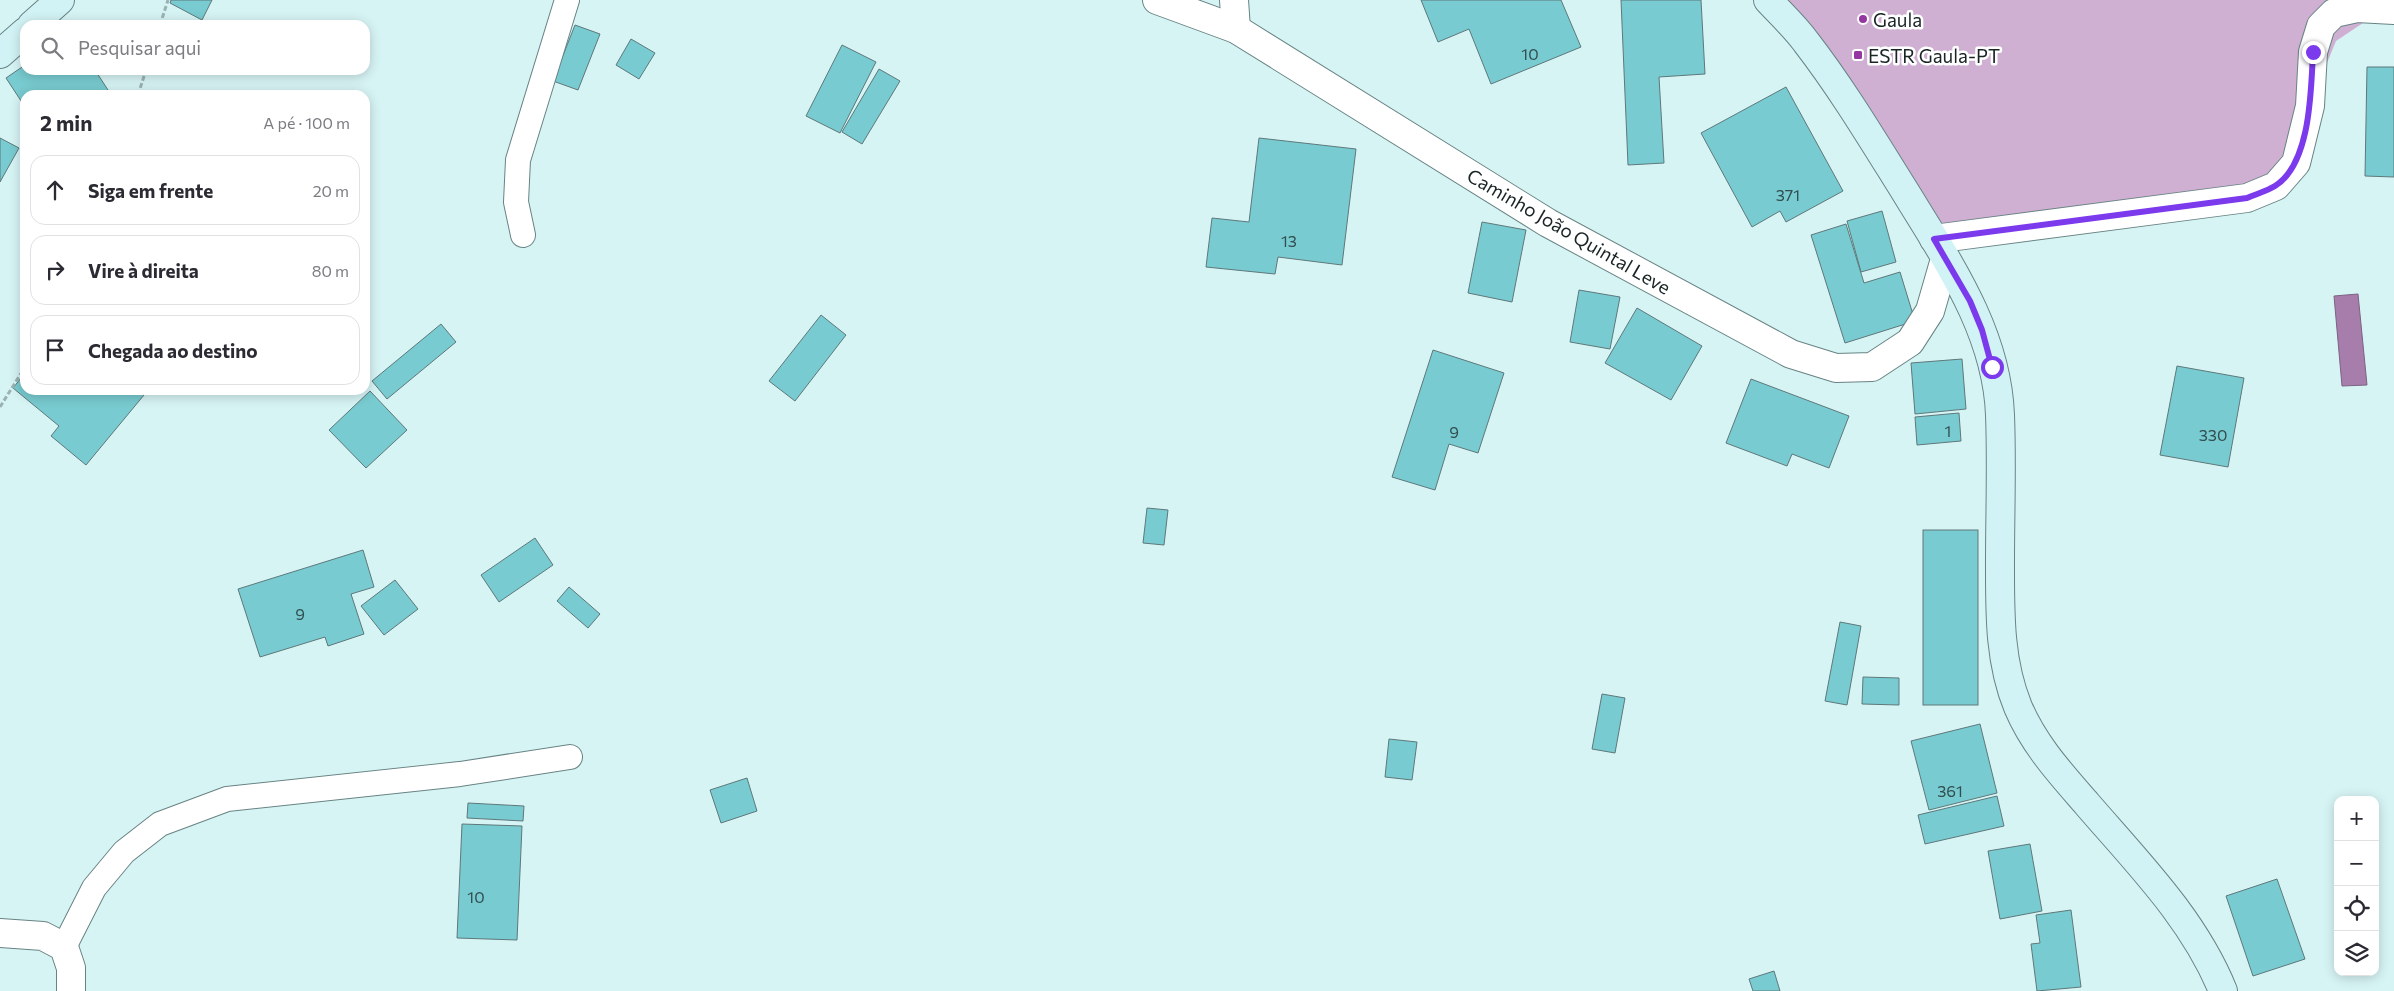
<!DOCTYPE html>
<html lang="pt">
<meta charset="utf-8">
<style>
:root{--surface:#fff;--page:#f2f2f3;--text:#2b2b33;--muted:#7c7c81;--line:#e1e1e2}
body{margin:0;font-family:Commissioner,sans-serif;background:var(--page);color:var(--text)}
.controls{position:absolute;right:15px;bottom:15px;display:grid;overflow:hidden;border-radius:10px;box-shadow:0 2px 12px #0003}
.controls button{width:45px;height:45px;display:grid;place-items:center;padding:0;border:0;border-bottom:1px solid var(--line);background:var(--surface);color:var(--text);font:25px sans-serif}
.stop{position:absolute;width:15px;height:15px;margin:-11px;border:4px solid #7c3aed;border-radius:50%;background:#fff}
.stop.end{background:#7c3aed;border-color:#fff;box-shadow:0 1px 5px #0008}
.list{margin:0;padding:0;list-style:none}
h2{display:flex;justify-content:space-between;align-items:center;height:65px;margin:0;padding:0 20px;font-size:21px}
h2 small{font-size:16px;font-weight:400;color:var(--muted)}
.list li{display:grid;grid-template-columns:32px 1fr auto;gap:15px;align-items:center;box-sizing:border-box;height:70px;margin:0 10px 10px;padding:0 10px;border:1px solid var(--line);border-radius:15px}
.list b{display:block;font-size:19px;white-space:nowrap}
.list em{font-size:16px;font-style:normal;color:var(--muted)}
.icon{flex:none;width:28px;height:28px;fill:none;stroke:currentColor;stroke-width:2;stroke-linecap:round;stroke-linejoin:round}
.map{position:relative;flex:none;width:2394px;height:991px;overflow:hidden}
.search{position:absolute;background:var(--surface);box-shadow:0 2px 12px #0003;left:20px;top:20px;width:350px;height:55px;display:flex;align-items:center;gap:12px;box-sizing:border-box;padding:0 18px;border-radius:15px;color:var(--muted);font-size:19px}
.panel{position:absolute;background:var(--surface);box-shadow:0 2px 12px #0003;left:20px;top:90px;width:350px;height:305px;border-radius:15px}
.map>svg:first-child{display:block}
</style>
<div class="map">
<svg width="2394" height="991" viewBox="0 0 2394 991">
<rect width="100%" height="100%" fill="#d7f4f5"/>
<path fill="#cfb0d3" d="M 1767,0 L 2377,0 L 2369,19 L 2336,41 L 2276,186 L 1934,239 Z"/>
<path fill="#a67dab" stroke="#7c6283" d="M 2358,294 L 2367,385 L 2342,386 L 2334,296 Z"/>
<g fill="#78cbd0" stroke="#5e787a">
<path d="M 171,0 L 212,0 L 202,20 L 170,3 Z"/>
<path d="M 1421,0 L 1561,0 L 1581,47 L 1491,84 L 1469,29 L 1438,42 Z"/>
<path d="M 1621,0 L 1701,0 L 1705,74 L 1659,77 L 1664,163 L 1628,165 Z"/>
<path d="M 575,25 L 600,34 L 578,90 L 553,81 Z"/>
<path d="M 631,39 L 655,53 L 639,79 L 616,65 Z"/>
<path d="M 842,45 L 876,62 L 840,133 L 806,116 Z"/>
<path d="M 25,65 L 25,70 L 95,70 L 108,90 L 100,95 L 25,95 L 25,107 L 6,78 Z"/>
<path d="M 2367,67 L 2394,67 L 2394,177 L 2365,176 Z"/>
<path d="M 879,69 L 900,81 L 862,144 L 842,132 Z"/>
<path d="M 1786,87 L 1843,191 L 1786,222 L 1780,211 L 1752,227 L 1701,133 Z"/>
<path d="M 0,138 L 19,148 L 0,182 Z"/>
<path d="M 1259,138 L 1356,149 L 1342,265 L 1278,257 L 1275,274 L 1206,267 L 1212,218 L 1249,222 Z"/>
<path d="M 1882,211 L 1896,262 L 1861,272 L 1847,221 Z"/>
<path d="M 1482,222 L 1526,230 L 1512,302 L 1468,293 Z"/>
<path d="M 1846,224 L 1864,283 L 1900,272 L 1915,321 L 1845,343 L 1811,235 Z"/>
<path d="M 1579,290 L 1620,297 L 1610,349 L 1570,342 Z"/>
<path d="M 1637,308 L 1702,346 L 1671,400 L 1605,363 Z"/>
<path d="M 821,315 L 846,335 L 795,401 L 769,381 Z"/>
<path d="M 441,324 L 456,342 L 387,399 L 372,381 Z"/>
<path d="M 1433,350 L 1504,373 L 1478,453 L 1449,444 L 1435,490 L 1392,477 Z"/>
<path d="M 1962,359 L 1966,409 L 1915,414 L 1911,363 Z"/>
<path d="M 2177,366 L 2244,378 L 2228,467 L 2160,455 Z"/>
<path d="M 25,373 L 25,390 L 138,390 L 144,395 L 86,465 L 51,436 L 59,426 L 13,388 Z"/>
<path d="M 1751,379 L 1849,416 L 1829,468 L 1792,454 L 1787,466 L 1726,443 Z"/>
<path d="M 370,391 L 407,430 L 366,468 L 329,430 Z"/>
<path d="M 1959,413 L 1961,441 L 1917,445 L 1915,417 Z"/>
<path d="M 1147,508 L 1168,510 L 1164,545 L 1143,543 Z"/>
<rect x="1923" y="530" width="55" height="175"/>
<path d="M 535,538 L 553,565 L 499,602 L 481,575 Z"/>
<path d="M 363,550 L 374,587 L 351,594 L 364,634 L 328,646 L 325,637 L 260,657 L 238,589 Z"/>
<path d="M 395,580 L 418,609 L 384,635 L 361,606 Z"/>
<path d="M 569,587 L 600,614 L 588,628 L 557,601 Z"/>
<path d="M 1840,622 L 1861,626 L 1847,705 L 1825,701 Z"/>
<path d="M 1863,677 L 1899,678 L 1899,705 L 1862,704 Z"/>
<path d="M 1602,694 L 1625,698 L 1615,753 L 1592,749 Z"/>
<path d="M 1980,724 L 1997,793 L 1929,810 L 1911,741 Z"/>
<path d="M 1389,739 L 1417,742 L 1412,780 L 1385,777 Z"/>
<path d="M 747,778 L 757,811 L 721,823 L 710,790 Z"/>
<path d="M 1997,796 L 2004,826 L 1925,844 L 1918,815 Z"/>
<path d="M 468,803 L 524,806 L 523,821 L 467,818 Z"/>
<path d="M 462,824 L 522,826 L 517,940 L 457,938 Z"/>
<path d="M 2030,844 L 2042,911 L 2000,919 L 1988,851 Z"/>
<path d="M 2277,879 L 2305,959 L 2253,976 L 2226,896 Z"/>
<path d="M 2071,910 L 2081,987 L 2037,991 L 2031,944 L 2040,943 L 2036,915 Z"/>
<path d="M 1774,971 L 1780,991 L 1753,991 L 1749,979 Z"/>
</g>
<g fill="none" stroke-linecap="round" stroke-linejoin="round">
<g stroke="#688384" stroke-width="26">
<g id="service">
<path d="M 523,235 L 516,202 L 518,160 L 567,0"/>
<path d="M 64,947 L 94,888 L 124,852 L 160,824 L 227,799 L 460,774 L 570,757"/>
</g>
</g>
<g stroke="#688384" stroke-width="30">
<g id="minor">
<path d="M 1157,0 L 1236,29 L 1548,223 L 1791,354 L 1836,368 L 1872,367 L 1910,342 L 1930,311 L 1945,259"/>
<path d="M 1234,0 L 1236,29"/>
<path d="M 1934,239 L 2247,198 L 2276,186 L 2296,163 L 2310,106 L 2313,52 L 2321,26 L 2334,13 L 2357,8 L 2394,10"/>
<path d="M 0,933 L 43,936 L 64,947 L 71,968 L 71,991"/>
</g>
</g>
<g stroke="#688384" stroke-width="30">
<g id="secondary">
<path d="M 1768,0 C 1781,14 1795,27 1806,42 C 1843,90 1874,142 1906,193 C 1948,262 1997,332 2000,415 C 2002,464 2000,513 2000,562 C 2000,612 1999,661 2018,707 C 2034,745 2061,774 2087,804 C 2137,862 2194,919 2223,991"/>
<path d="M 32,25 L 60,0"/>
<path d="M 0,54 L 25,32"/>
</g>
</g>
<g stroke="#9bb1b2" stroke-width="3" stroke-dasharray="5 2.5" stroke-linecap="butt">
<path d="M 160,25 L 168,0"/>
<path d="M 138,95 L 146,70"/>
<path d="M 0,407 L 25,367"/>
</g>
<use href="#service" stroke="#fff" stroke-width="24"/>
<use href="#minor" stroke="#fff" stroke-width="28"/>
<use href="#secondary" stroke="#d2f3f5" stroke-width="28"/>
</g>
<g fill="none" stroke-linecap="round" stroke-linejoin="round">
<path stroke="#7c3aed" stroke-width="6" d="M 1992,367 L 1982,330 L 1970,301 L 1934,239 L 2247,198 C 2256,194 2267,191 2275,186 C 2311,164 2311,89 2313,52"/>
</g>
<g fill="#9437a0" stroke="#fff" stroke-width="2">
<circle cx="1863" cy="19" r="5"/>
<rect x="1853" y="50" width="10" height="10" rx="2.5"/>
</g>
<g text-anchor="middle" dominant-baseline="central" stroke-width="5" stroke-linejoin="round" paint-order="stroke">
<g font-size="16" fill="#324e50">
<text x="1530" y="53">10</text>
<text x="1788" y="194">371</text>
<text x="1289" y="240">13</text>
<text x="1948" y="430">1</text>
<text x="1454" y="431">9</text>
<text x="2213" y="434">330</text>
<text x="300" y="613">9</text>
<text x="1950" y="790">361</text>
<text x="476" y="896">10</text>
</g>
<g font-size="19" fill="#1a2425" stroke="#fff" text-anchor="start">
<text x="1873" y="19">Gaula</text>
<text x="1868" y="55">ESTR Gaula-PT</text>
</g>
<g font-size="19" fill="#1a2425" stroke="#fff">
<text transform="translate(1569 231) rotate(30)">Caminho João Quintal Leve</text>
</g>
</g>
</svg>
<div class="controls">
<button>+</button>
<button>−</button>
<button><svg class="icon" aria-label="locate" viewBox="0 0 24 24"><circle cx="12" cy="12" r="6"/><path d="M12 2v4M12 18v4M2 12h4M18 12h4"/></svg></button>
<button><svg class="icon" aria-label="layers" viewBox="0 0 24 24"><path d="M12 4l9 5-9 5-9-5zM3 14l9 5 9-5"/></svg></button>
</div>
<div class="stop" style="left:1992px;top:367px"></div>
<div class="stop end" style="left:2313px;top:52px"></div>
<div class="search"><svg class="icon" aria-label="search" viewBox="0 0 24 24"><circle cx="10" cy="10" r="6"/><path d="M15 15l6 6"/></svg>Pesquisar aqui</div>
<section class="panel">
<h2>2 min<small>A pé · 100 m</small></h2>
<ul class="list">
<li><svg class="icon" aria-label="ahead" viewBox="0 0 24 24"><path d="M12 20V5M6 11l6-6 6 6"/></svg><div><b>Siga em frente</b></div><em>20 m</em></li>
<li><svg class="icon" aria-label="right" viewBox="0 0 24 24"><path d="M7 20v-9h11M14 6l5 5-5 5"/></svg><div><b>Vire à direita</b></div><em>80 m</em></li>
<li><svg class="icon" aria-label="arrive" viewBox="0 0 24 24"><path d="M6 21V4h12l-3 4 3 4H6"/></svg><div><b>Chegada ao destino</b></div></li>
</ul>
</section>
</div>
